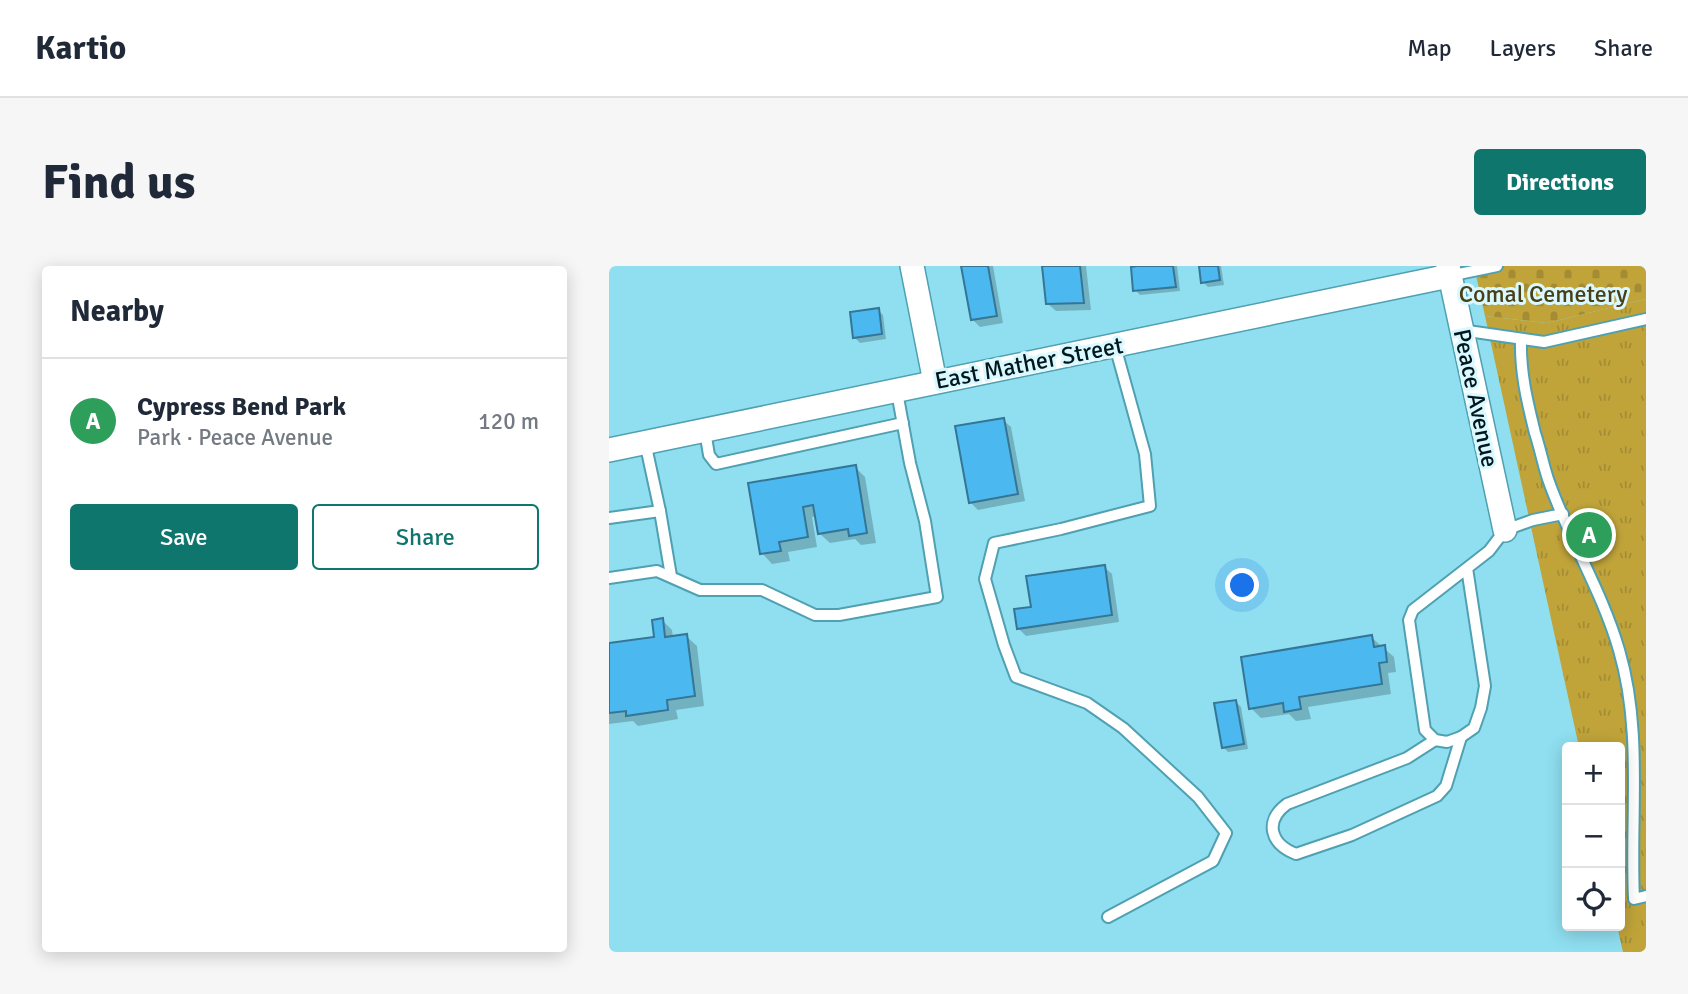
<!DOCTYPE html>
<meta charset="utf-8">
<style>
:root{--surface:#fff;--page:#f6f6f7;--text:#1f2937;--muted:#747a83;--line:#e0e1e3;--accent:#0f766e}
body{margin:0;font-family:Signika,sans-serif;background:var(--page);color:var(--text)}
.controls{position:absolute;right:21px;bottom:21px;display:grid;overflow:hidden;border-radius:7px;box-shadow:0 4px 18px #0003}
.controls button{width:63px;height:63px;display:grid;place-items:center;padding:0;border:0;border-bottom:2px solid var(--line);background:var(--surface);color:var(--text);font:35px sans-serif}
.you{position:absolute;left:634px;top:320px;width:24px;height:24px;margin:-18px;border:5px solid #fff;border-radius:50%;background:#1a73e8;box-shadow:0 0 0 10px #1a73e833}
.badge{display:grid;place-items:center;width:46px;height:46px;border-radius:50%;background:var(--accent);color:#fff;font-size:23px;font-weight:700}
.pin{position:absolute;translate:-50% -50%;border:4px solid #fff;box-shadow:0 2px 7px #0006}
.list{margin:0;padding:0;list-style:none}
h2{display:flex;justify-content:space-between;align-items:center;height:91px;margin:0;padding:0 28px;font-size:30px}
h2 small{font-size:23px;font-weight:400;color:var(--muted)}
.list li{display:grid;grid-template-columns:46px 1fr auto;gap:21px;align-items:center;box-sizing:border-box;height:126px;padding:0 28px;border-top:2px solid var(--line)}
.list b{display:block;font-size:26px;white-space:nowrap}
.list p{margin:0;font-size:23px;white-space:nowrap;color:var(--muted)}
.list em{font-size:23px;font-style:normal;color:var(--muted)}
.actions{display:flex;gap:14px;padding:21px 28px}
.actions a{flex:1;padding:16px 0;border:2px solid var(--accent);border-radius:7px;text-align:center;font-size:24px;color:var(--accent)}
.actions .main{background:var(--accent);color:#fff}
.icon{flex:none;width:38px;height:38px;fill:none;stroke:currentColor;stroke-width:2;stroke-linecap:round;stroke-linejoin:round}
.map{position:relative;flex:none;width:1037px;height:686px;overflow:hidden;border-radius:7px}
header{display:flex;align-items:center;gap:42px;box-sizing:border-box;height:98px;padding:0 35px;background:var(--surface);border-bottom:2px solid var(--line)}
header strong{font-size:33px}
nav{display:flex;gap:38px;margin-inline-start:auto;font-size:24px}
.intro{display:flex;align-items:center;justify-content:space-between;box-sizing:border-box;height:168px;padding:0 42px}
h1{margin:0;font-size:49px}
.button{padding:18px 32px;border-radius:7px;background:var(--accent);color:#fff;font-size:24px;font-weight:700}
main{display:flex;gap:42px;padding:0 42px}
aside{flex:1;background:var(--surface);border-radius:7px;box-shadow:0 4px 18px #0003}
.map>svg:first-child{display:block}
</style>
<header>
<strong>Kartio</strong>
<nav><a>Map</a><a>Layers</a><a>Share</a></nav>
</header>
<div class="intro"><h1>Find us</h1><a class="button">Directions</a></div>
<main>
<aside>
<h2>Nearby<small></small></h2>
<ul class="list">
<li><span class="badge" style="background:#2e9e5b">A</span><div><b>Cypress Bend Park</b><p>Park · Peace Avenue</p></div><em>120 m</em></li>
</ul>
<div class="actions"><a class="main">Save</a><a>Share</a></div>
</aside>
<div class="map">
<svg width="1037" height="686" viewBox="0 0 1037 686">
<defs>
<pattern id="grass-tufts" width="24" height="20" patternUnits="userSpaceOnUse" patternTransform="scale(1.75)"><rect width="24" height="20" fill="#c0a43a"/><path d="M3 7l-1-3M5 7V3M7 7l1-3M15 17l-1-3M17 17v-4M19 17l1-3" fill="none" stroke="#a38c33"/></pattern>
<pattern id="cemetery-stones" width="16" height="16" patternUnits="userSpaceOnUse" patternTransform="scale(1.75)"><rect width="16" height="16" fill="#c0a43a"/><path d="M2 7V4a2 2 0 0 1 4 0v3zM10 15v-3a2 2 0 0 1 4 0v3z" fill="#a38c33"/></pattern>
</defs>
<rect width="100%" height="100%" fill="#8fdff1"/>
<path fill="url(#grass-tufts)" d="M 1037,33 L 1037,686 L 1014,686 L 1008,660 L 1011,660 L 1011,481 L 970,481 L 876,50 L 938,57 Z"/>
<path fill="url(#cemetery-stones)" d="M 865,0 L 1037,0 L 1037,33 L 938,57 L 876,50 Z"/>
<g fill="#0003">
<path d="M 354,0 L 384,0 L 394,57 L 371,61 L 363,53 Z"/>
<path d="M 435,0 L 477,0 L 482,44 L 447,45 L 439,38 Z"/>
<path d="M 530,0 L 568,0 L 571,25 L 531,29 L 526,24 Z"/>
<path d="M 591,0 L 612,0 L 615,19 L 599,21 L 594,16 Z"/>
<path d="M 269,44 L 274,49 L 277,73 L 251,77 L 246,72 Z"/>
<path d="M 394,154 L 402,161 L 416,235 L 369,244 L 361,236 Z"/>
<path d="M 246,201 L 256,211 L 267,277 L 252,279 L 246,273 L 221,277 L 210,267 L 208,250 L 203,251 L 208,281 L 179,286 L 181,295 L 163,298 L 153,287 L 141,218 Z"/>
<path d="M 495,301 L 503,308 L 510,356 L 417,370 L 409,362 L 424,342 Z"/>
<path d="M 53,354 L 63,364 L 64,372 L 77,370 L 88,380 L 95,440 L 67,444 L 69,453 L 29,460 L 24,455 L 0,458 L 0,378 L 47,372 Z"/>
<path d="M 762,371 L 785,391 L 787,406 L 779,407 L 782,428 L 699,441 L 702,453 L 687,455 L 680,448 L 652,452 L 642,442 Z"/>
<path d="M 627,436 L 632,441 L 639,483 L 619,486 L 614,481 Z"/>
</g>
<g fill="#4bb8ef" stroke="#357595" stroke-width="2">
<path d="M 352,0 L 379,0 L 388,50 L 362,54 Z"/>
<path d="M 433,0 L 471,0 L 475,37 L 437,38 Z"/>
<path d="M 528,0 L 564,0 L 567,21 L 524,25 L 522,1 Z"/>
<path d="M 590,0 L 609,0 L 611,14 L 592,17 Z"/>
<path d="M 270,42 L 273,68 L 244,72 L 241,46 Z"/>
<path d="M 395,152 L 409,228 L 360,237 L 346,160 Z"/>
<path d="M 247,199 L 258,267 L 240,270 L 239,263 L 209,268 L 204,239 L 194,241 L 199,271 L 170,276 L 172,285 L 151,288 L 139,217 Z"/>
<path d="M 496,299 L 503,349 L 408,363 L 405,343 L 422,341 L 417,310 Z"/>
<path d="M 54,352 L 56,371 L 78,368 L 86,430 L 58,434 L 59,444 L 17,450 L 17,445 L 0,447 L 0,377 L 45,371 L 43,354 Z"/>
<path d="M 763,369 L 765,381 L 776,379 L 778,396 L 770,397 L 773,418 L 690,431 L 692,443 L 675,446 L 674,437 L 640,443 L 632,391 Z"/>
<path d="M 627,434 L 635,478 L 613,482 L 605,437 Z"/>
</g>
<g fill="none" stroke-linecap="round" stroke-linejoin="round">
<g stroke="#4fa0b1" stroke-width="14">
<g id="service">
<path d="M 840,10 L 888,0"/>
<path d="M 852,64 L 935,76 L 1037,53"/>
<path d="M 912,73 C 911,106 918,135 926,167 C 931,182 934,198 939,213 C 959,271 993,325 1010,384 C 1034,465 1021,550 1025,633 L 1037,630"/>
<path d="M 96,165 L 100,189 L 107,198 L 294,157"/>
<path d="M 36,176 L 51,245"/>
<path d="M 0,252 L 51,245 L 62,310"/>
<path d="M 858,302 L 876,420 L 872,442 L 865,462 L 852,471 L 838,476 L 826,474 L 816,464 L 800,354 L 804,344 L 880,285 L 896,264 L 924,254 L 954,248"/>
<path d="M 0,312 L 48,305 L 91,324 L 153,324 L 206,349 L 230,349 L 328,331 L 316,255 L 301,197 L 288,126"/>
<path d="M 826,474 L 798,492 L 678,538 C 655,555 661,578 687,588 L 743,569 L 828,530 L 837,520 L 852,471"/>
<path d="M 499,651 L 604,595 L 617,567 L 589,531 L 514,462 L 478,437 L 407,411 L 395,379 L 376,313 L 385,277 L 452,263 L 541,240 L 536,188 L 506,80"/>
</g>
</g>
<g stroke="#4fa0b1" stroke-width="26">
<g id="minor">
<path d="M 303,0 L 326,116"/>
<path d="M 839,0 L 896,264"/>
<path d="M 0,184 L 840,10"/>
</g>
</g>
<use href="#service" stroke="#fff" stroke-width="10"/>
<use href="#minor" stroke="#fff" stroke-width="23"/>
</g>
<g text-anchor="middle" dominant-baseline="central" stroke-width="6" stroke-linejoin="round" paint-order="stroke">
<g font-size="24" fill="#4a3e13" stroke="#d9f8ff">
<text x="934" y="28">Comal Cemetery</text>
</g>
<g font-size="24" fill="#00181d" stroke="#d9f8ff">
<text transform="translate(420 97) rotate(-11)">East Mather Street</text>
<text transform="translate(867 132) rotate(78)">Peace Avenue</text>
</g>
</g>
</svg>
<div class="controls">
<button>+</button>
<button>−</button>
<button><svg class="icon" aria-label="locate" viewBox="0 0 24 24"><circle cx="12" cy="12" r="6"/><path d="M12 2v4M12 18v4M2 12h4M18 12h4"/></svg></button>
</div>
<div class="you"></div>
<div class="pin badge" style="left:980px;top:269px;background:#2e9e5b">A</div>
</div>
</main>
